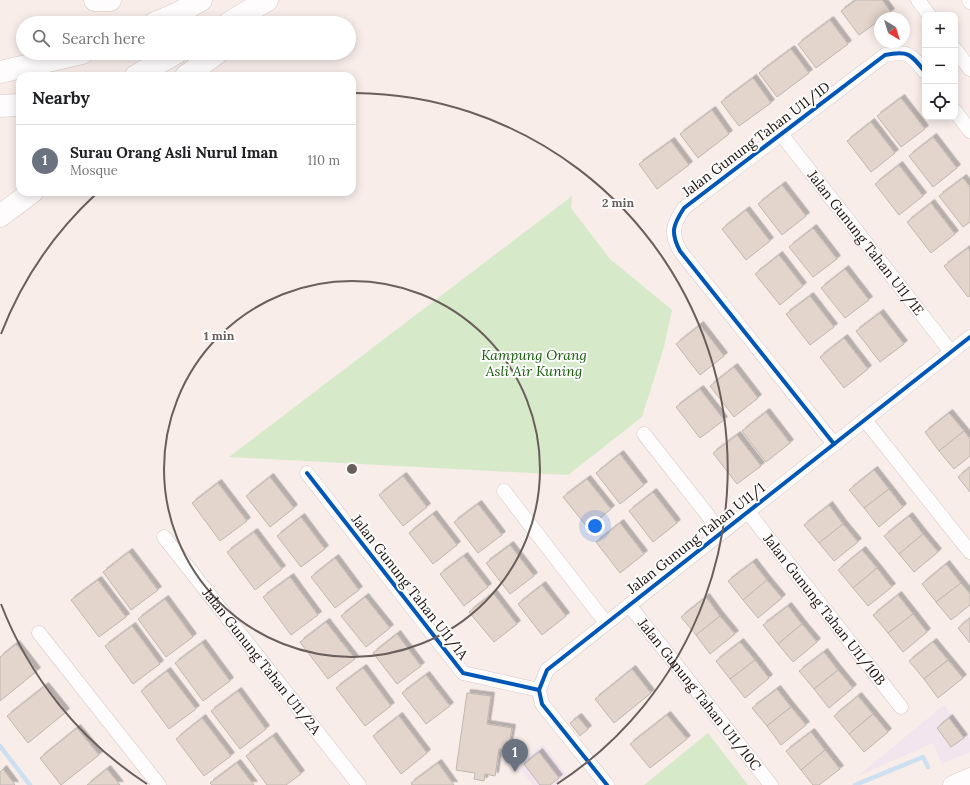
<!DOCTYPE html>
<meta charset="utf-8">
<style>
:root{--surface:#fff;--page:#f2f2f2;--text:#202124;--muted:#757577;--line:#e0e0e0;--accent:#2563eb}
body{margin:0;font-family:Lora,serif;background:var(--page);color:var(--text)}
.controls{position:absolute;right:12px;top:12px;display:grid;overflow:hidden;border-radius:8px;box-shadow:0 2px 10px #0003}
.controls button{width:36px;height:36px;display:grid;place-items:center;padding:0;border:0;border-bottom:1px solid var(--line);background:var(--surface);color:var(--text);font:20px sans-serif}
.compass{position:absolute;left:874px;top:12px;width:36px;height:36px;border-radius:50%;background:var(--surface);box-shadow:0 2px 10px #0003;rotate:142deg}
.you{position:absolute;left:595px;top:526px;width:14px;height:14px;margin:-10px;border:3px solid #fff;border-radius:50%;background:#1a73e8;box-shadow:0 0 0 6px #1a73e833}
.badge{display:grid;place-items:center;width:26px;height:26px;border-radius:50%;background:var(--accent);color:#fff;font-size:13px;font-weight:700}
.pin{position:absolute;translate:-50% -33px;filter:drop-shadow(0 1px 2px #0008)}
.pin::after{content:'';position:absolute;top:21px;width:14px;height:12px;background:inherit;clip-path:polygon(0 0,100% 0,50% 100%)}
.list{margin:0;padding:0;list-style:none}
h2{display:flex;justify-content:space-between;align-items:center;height:52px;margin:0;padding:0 16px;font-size:17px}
h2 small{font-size:13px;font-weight:400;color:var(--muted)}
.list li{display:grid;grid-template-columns:26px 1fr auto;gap:12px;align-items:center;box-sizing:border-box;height:72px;padding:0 16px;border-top:1px solid var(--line)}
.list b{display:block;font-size:15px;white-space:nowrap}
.list p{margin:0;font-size:13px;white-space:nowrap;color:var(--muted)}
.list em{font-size:13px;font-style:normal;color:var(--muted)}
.icon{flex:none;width:22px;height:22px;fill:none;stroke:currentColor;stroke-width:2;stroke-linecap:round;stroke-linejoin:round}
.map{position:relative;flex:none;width:970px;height:785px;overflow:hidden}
.search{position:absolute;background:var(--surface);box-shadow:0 2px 10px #0003;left:16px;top:16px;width:340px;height:44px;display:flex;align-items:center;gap:10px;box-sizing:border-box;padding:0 14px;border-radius:22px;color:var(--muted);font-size:15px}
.panel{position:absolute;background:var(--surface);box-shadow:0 2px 10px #0003;left:16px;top:72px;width:340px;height:124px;border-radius:12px}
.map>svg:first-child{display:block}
</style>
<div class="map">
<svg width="970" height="785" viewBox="0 0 970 785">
<defs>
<filter id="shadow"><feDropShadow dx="3.5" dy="-3.5" stdDeviation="0" flood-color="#0004"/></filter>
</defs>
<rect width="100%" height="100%" fill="#f8ede9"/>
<g fill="#f2e5ee">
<path d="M 944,705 L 970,739 L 970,752 L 942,764 L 933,743 L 858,776 Z"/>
<path d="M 543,744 L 567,775 L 555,785 L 533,785 L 517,764 Z"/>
</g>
<g fill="#d6eaca">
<path d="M 572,196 L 571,208 L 610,259 L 672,310 L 664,347 L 642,417 L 568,475 L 229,457 Z"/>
<path d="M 708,733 L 748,785 L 644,785 Z"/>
</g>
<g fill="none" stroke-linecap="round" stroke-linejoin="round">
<g stroke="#cde0f2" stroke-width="4.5">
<path d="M 0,746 L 30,785"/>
<path d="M 855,785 L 923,757 L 928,767"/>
</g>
</g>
<g fill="#e4d5cc" stroke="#c0b7b1" filter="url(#shadow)">
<path d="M 856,0 L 882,0 L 891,12 L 859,35 L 841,11 Z"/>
<path d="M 830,20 L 848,44 L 816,68 L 798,44 Z"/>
<path d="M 791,49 L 809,73 L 777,97 L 759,73 Z"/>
<path d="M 753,78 L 771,103 L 739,126 L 721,102 Z"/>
<path d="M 901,98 L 925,129 L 901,147 L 877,116 Z"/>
<path d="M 712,110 L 729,134 L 698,158 L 680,134 Z"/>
<path d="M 871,122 L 895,153 L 871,172 L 847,141 Z"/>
<path d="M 933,137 L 957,168 L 933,187 L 909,156 Z"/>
<path d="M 671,141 L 689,165 L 657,189 L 639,164 Z"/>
<path d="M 899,165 L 923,196 L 899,215 L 875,184 Z"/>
<path d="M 963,178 L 970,187 L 970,222 L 963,227 L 939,196 Z"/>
<path d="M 782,185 L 806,216 L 782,235 L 758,204 Z"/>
<path d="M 931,203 L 955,234 L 931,253 L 907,222 Z"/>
<path d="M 746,210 L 770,241 L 746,260 L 722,229 Z"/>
<path d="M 813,228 L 837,259 L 813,277 L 789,247 Z"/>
<path d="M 968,248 L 970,251 L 970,296 L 968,297 L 944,266 Z"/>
<path d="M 779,255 L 803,286 L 780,305 L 755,274 Z"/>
<path d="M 845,269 L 869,300 L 845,318 L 821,288 Z"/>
<path d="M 810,296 L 834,327 L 810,345 L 786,314 Z"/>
<path d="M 880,313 L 904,344 L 880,362 L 856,331 Z"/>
<path d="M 700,325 L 724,356 L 700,375 L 676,344 Z"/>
<path d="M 844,338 L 868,369 L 844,388 L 820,357 Z"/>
<path d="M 734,367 L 758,398 L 734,417 L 710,386 Z"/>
<path d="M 700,389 L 724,420 L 700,438 L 676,407 Z"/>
<path d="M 766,412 L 790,443 L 766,462 L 742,431 Z"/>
<path d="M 949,413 L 964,431 L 939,451 L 925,432 Z"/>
<path d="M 964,431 L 970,439 L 970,456 L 954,469 L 939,451 Z"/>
<path d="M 737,435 L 761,466 L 737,484 L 713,453 Z"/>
<path d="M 620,454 L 644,485 L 620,504 L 596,473 Z"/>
<path d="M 970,467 L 970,492 L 958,477 Z"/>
<path d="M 874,470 L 889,489 L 864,508 L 849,490 Z"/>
<path d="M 403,476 L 427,507 L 403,526 L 379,495 Z"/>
<path d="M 270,477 L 294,508 L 270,527 L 246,496 Z"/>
<path d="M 587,479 L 611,509 L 588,528 L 563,497 Z"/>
<path d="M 218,483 L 247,521 L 220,541 L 192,503 Z"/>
<path d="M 889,489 L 903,507 L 879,527 L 864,508 Z"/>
<path d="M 653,492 L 677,523 L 653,542 L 629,511 Z"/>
<path d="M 478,504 L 502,535 L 478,553 L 454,522 Z"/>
<path d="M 829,505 L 843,524 L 819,543 L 804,525 Z"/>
<path d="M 433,514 L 457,545 L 433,564 L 409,533 Z"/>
<path d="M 909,516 L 923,534 L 899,554 L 884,536 Z"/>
<path d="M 301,517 L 325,549 L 301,567 L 277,536 Z"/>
<path d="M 620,523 L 644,554 L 620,573 L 596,542 Z"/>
<path d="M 843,524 L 858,542 L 834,561 L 819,543 Z"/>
<path d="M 254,532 L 282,569 L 255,590 L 227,552 Z"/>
<path d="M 923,534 L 938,552 L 914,572 L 899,554 Z"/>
<path d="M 510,545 L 534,576 L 510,594 L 486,563 Z"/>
<path d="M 862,550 L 877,568 L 853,588 L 838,570 Z"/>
<path d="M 129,552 L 158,590 L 131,610 L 103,572 Z"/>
<path d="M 464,556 L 488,587 L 464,606 L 440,574 Z"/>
<path d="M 335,558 L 359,590 L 335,608 L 311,577 Z"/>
<path d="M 753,562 L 767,580 L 743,600 L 728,581 Z"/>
<path d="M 946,564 L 961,583 L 936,602 L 922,584 Z"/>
<path d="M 877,568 L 892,587 L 868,606 L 853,588 Z"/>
<path d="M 290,577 L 318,615 L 291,635 L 263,597 Z"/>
<path d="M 98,580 L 126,617 L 99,637 L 71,600 Z"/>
<path d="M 767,580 L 782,598 L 758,618 L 743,600 Z"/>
<path d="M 961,583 L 970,594 L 970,605 L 951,620 L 936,602 Z"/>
<path d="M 542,585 L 566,616 L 542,635 L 518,604 Z"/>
<path d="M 493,593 L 517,624 L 494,642 L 469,612 Z"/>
<path d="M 898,595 L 913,614 L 888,633 L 873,615 Z"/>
<path d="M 365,597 L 390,628 L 366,647 L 341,616 Z"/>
<path d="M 706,597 L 720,616 L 696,635 L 681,617 Z"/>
<path d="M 165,599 L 193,637 L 166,657 L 138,619 Z"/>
<path d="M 788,606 L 802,624 L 778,644 L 763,625 Z"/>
<path d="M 913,614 L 927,632 L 903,652 L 888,633 Z"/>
<path d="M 720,616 L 735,634 L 710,654 L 696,635 Z"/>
<path d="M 970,618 L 970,643 L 958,628 Z"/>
<path d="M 326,622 L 355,659 L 328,679 L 300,642 Z"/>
<path d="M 802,624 L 817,642 L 793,662 L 778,644 Z"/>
<path d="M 132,626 L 160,664 L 133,684 L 105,646 Z"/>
<path d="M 397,634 L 421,666 L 397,684 L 373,653 Z"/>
<path d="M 740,642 L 755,660 L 730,679 L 716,661 Z"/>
<path d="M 933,642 L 948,660 L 924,679 L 909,661 Z"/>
<path d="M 202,643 L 230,681 L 203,701 L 175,663 Z"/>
<path d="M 16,644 L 37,671 L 0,701 L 0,657 Z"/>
<path d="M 824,652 L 838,670 L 814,689 L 799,671 Z"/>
<path d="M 755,660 L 769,678 L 745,698 L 730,679 Z"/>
<path d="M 948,660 L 963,678 L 938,698 L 924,679 Z"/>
<path d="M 363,668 L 391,706 L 365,726 L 336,688 Z"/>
<path d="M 632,669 L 651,693 L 614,723 L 595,699 Z"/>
<path d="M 838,670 L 853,688 L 829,708 L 814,689 Z"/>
<path d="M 167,671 L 196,709 L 169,729 L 141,691 Z"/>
<path d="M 426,675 L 450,706 L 426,724 L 402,693 Z"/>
<path d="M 45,686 L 66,712 L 28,743 L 7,716 Z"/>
<path d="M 777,689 L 791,707 L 767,726 L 752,708 Z"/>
<path d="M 238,691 L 266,729 L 240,749 L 211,711 Z"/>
<path d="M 467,693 L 491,696 L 487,724 L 512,728 L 508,750 L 499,749 L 495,776 L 485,774 L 484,781 L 474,779 L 475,773 L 456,770 Z"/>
<path d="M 858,696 L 873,714 L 849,734 L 834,716 Z"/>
<path d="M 791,707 L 806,725 L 781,745 L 767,726 Z"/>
<path d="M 873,714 L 888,732 L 864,752 L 849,734 Z"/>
<path d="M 667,715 L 687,739 L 650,768 L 630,744 Z"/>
<path d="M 399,716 L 427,753 L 401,774 L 373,736 Z"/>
<path d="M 578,717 L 588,729 L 580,736 L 570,723 Z"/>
<path d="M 202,718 L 231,756 L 204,776 L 176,739 Z"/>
<path d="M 949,718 L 964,738 L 951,747 L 937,728 Z"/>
<path d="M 77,728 L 99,755 L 61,785 L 40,758 Z"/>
<path d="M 811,732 L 825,750 L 801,770 L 786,751 Z"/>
<path d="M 273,736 L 301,774 L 286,785 L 267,785 L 246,756 Z"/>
<path d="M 825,750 L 840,769 L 819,785 L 813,785 L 801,770 Z"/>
<path d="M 539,752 L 559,778 L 550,785 L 540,785 L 524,764 Z"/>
<path d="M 237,763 L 254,785 L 212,785 L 210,783 Z"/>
<path d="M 438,763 L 454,785 L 412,785 L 411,783 Z"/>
<path d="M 3,769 L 15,785 L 0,785 L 0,772 Z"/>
<path d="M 107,769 L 120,785 L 87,785 Z"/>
</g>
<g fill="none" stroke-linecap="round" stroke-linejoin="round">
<g stroke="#d4cac6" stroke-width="15">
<g id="minor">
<path d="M 918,0 L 929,15"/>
<path d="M 969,0 L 970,2"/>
<path d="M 955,49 L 970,69"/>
<path d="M 955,111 L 970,131"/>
<path id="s1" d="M 781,134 L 951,352"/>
<path d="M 865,420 L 970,552"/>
<path d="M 644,434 L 721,532"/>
<path d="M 834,444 L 680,251 C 670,232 673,225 684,208 L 885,55 C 908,50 911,54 925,72"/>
<path d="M 307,473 L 463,673 L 539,690"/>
<path d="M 504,491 L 606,623"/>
<path id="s2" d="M 748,512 L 901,707"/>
<path id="s3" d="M 164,537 L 359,785"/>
<path id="s4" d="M 629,605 L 771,785"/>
<path d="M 39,633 L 159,785"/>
<path d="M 607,785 L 542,704 L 539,690 L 547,670 L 970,337"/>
</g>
</g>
<g stroke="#d4cac6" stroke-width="19">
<path id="tertiary" d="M 952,785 L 970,777"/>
</g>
<g stroke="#d4cac6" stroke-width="23">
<g id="motorway">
<path d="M 95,0 L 110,0"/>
<path d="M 155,23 L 177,14 L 201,0"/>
<path d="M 229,23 L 267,0"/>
<path d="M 0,72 L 82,53"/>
<path d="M 136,76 L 176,53"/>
<path d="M 186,76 L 217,53"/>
<path d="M 0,106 L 20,105"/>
<path d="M 0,216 L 32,192"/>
</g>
</g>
<use href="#minor" stroke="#fefcfc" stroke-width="14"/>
<use href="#tertiary" stroke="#fefcfc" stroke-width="18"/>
<use href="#motorway" stroke="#fefcfc" stroke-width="22"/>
<g stroke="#fcfcfc" stroke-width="6">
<g id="cycleway">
<path d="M 834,444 L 680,251 C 670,232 673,225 684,208 L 885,55 C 908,50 911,54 925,72"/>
<path d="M 307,473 L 463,673 L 539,690"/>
<path d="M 607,785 L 542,704 L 539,690 L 547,670 L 970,337"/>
</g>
</g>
<use href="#cycleway" stroke="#0057b8" stroke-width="4"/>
</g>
<g fill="none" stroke="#6a5f5b" stroke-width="2">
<circle cx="352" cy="469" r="188"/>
<path d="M147 784A376 376 0 0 1 1 604M1 334A376 376 0 0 1 96 194M355 93A376 376 0 0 1 557 784"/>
</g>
<g text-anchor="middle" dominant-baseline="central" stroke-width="4" stroke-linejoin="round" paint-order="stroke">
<g font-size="14" fill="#1d120e" stroke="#fcfcfc">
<text transform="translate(756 139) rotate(-37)">Jalan Gunung Tahan U11/1D</text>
<text stroke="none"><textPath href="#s1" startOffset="138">Jalan Gunung Tahan U11/1E</textPath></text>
<text transform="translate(696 538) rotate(-38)">Jalan Gunung Tahan U11/1</text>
<text transform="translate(410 587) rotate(52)">Jalan Gunung Tahan U11/1A</text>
<text stroke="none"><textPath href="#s2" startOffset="124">Jalan Gunung Tahan U11/10B</textPath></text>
<text stroke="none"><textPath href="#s3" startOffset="158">Jalan Gunung Tahan U11/2A</textPath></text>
<text stroke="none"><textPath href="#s4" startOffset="114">Jalan Gunung Tahan U11/10C</textPath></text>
</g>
<g font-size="14" font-style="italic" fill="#175909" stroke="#fcfcfc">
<text x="534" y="355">Kampung Orang<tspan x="534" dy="16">Asli Air Kuning</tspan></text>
</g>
</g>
<circle cx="352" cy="469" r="6" fill="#6a5f5b" stroke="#fcfcfc" stroke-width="2"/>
<g font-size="12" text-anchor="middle" font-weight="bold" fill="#6a5f5b" stroke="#fcfcfc" stroke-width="4" stroke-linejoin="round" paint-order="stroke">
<text x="618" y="207">2 min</text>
<text x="219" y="340">1 min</text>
</g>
</svg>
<div class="controls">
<button>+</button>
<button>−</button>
<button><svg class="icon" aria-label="locate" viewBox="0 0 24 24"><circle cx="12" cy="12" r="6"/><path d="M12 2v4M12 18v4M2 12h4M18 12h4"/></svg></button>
</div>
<svg class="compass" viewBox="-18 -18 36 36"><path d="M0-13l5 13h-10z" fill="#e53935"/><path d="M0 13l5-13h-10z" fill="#757577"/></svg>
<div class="you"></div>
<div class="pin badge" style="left:515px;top:772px;background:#6b7280">1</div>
<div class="search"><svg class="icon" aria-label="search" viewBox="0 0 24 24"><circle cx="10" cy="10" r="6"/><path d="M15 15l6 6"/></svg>Search here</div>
<section class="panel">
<h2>Nearby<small></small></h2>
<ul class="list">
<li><span class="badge" style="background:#6b7280">1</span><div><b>Surau Orang Asli Nurul Iman</b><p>Mosque</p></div><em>110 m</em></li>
</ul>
</section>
</div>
